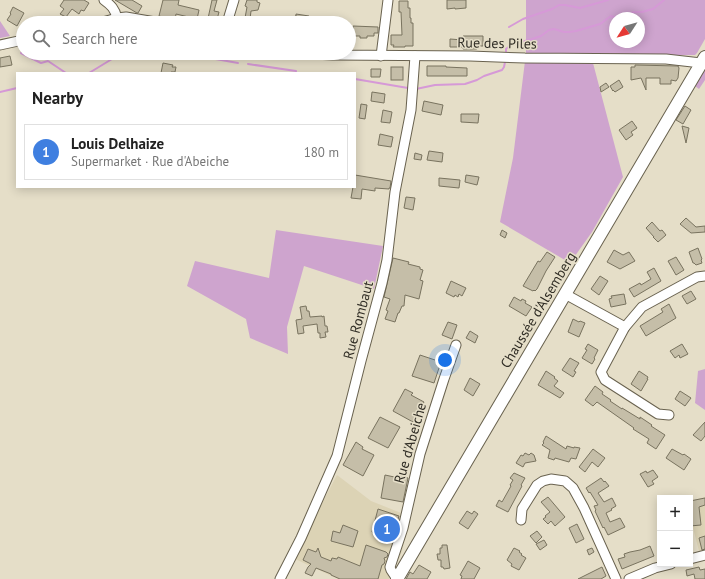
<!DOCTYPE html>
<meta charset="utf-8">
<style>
:root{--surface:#fff;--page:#f2f2f2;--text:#222;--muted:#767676;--line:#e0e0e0;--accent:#d93025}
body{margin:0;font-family:"PT Sans",sans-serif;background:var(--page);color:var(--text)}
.controls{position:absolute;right:12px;bottom:12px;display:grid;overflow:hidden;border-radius:0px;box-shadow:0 2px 10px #0003}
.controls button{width:36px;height:36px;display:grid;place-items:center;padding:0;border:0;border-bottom:1px solid var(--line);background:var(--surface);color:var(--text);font:20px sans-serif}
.compass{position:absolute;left:609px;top:12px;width:36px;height:36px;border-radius:50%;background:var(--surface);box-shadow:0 2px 10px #0003;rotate:234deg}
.you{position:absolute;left:445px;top:360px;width:14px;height:14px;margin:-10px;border:3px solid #fff;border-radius:50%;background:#1a73e8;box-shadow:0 0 0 6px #1a73e833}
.badge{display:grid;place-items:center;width:26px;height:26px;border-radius:50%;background:var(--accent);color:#fff;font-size:13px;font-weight:700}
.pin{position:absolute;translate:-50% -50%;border:2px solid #fff;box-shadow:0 1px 4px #0006}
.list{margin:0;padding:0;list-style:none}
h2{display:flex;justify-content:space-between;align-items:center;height:52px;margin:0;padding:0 16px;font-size:17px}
h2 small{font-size:13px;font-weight:400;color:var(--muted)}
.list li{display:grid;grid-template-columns:26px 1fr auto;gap:12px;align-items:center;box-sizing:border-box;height:56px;margin:0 8px 8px;padding:0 8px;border:1px solid var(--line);border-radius:0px}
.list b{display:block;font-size:15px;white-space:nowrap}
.list p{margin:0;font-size:13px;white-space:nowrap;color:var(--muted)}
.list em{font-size:13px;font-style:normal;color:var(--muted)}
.icon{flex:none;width:22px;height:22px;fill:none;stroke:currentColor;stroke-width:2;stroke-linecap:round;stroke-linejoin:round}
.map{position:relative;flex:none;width:705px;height:579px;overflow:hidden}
.search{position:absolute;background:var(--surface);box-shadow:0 2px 10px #0003;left:16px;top:16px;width:340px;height:44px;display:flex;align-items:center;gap:10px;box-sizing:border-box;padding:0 14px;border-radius:22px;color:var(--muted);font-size:15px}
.panel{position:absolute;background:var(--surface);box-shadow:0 2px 10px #0003;left:16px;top:72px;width:340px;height:116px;border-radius:0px}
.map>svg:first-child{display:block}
</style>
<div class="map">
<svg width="705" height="579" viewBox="0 0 705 579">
<rect width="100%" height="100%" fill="#e5dec8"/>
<g fill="#dcd3b5">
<path d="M 337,475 L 371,501 L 411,517 L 401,554 L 389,579 L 338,579 L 293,558 Z"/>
<path d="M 705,497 L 705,550 L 699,551 L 693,528 L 690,528 L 690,501 Z"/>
</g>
<g fill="#cea4ce" fill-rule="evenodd">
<path d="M 526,0 L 705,0 L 705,39 L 697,53 L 695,55 L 587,56 L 593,63 L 623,177 L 592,232 L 570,263 L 500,222 L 513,158 L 526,53 ZM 615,18 L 639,18 L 639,42 L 615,42 Z"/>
<path d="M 0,21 L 10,36 L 0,38 Z"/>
<path d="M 705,69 L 705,80 L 699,89 L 695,86 Z"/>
<path d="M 276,230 L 383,246 L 374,289 L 304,266 L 287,327 L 288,354 L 250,338 L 246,319 L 187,286 L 195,261 L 269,278 Z"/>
<path d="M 705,369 L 705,410 L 695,403 L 698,371 Z"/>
</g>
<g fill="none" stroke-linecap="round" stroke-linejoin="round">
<g stroke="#d699d7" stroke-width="2">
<path d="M 620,18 L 634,12 L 642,12 L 653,9 L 664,0"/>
<path d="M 509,27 L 523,19 L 552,9 L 559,5 L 565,5 L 580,8 L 608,0"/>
<path d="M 21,53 L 41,63 L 48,61 L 66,73"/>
<path d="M 182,53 L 238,63"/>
<path d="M 506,53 L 506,49 L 511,45 L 532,39 L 541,36 L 549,30 L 554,29 L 564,32 L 569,32 L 576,31 L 600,24 L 611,16 L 617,18"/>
<path d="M 248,64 L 296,71"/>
<path d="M 89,73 L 112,59 L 120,56 L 141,53"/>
<path d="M 355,79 L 408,88"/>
<path d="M 416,89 L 435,85 L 465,84 L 477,80 L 484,76 L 502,70 L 504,67 L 505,62"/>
<path d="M 0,92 L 17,88"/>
</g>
</g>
<g fill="#c5bea8" stroke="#79735f">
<path d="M 64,0 L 84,0 L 89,3 L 84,11 L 81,10 L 79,14 L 72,9 L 66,17 L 60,14 L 64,9 L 60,6 Z"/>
<path d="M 115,0 L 132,0 L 142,6 L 138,13 L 137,13 Z"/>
<path d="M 163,0 L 179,0 L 178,5 L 199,10 L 197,19 L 176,14 L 175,20 L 159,16 Z"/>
<path d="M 212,0 L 217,0 L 214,11 L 219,12 L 216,23 L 207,23 Z"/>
<path d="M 247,0 L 257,0 L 257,2 L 260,3 L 258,10 L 251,11 L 250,19 L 257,21 L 257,23 L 239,23 L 240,17 L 245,18 L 247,7 L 245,6 Z"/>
<path d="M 447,0 L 466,0 L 466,8 L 455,9 L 455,8 L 447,9 Z"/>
<path d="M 399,1 L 408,1 L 408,8 L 410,8 L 410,18 L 411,18 L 411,23 L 413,23 L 413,46 L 405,46 L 405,47 L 393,47 L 394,45 L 391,45 L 391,35 L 402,35 L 401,12 L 399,12 Z"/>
<path d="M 13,7 L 24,13 L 17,26 L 7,20 L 11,14 L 10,13 Z"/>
<path d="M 296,14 L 309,16 L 308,23 L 294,23 L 295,16 L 296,16 Z"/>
<path d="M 353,26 L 378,27 L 378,33 L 374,33 L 374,36 L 367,36 L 367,38 L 360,38 L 360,36 L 353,36 Z"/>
<path d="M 463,36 L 483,36 L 483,46 L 477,46 L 477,49 L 463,49 L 463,47 L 450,47 L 450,39 L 463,40 Z"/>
<path d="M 10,56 L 12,65 L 0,67 L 0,58 Z"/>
<path d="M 163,63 L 173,65 L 172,67 L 176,67 L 175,72 L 171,72 L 171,73 L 161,73 Z"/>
<path d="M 635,65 L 678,66 L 679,68 L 678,78 L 676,81 L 671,80 L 671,84 L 660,84 L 660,78 L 646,78 L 646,90 L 641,78 L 631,80 L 631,67 L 635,67 Z"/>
<path d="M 427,66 L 446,66 L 446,67 L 467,68 L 467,76 L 427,76 Z"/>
<rect x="391" y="67" width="12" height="13"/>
<path d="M 371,69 L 381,69 L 380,77 L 371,77 Z"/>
<path d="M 619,80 L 623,87 L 615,92 L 613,90 L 613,91 L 610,86 Z"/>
<path d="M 606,83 L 609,87 L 601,92 L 600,87 Z"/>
<path d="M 372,92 L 385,94 L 384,103 L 371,101 Z"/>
<path d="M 424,101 L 443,105 L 441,115 L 422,111 Z"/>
<path d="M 361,104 L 367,105 L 365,119 L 359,118 Z"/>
<path d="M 685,106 L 691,110 L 683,124 L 676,120 Z"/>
<path d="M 383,110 L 392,112 L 390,123 L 381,122 Z"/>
<path d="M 461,114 L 479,114 L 478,123 L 461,122 Z"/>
<path d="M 632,121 L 637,128 L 631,132 L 633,135 L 626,140 L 619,130 Z"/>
<path d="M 682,126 L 689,128 L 686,143 Z"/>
<path d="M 380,134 L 393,137 L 391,147 L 378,145 Z"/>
<path d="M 429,151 L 443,153 L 442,162 L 427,160 Z"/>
<path d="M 415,153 L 422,155 L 421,160 L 414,159 Z"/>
<path d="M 355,175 L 391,181 L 390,188 L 389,188 L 389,189 L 375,188 L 375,191 L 362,189 L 361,199 L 351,198 L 353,187 L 355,187 Z"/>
<path d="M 466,175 L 479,177 L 477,185 L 465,182 Z"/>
<path d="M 439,178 L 460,180 L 459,188 L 439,186 Z"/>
<path d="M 406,197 L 415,198 L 413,210 L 404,208 Z"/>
<path d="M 686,218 L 696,227 L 705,226 L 705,232 L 691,233 L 680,224 Z"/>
<path d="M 652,222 L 660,231 L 662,230 L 666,235 L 658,242 L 653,237 L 654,237 L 646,228 Z"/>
<path d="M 502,230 L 507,233 L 505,238 L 500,235 Z"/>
<path d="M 698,248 L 702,259 L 701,260 L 702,263 L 696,265 L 694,263 L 693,263 L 689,252 Z"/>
<path d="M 614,250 L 623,255 L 629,252 L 635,261 L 620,269 L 607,262 Z"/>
<path d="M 547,252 L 555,257 L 546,271 L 537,289 L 535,291 L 534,290 L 533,291 L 523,286 L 538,261 L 540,262 Z"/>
<path d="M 676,257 L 684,270 L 676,275 L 668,261 Z"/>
<path d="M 393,258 L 409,262 L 408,264 L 420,267 L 420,269 L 423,270 L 420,280 L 423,281 L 419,299 L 405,295 L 404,306 L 402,306 L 399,313 L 398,313 L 395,322 L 385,319 L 388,311 L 386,310 L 390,299 L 384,297 Z"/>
<path d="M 654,268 L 661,281 L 634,297 L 629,289 L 640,283 L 641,285 L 651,279 L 647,272 Z"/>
<path d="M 600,276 L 608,281 L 599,295 L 591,289 Z"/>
<path d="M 451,281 L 466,288 L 462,296 L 459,294 L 458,297 L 455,295 L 454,297 L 446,293 Z"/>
<path d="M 691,291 L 696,299 L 687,304 L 682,296 Z"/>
<path d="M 624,294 L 626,304 L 611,307 L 609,299 L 612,298 L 611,296 Z"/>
<path d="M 514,297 L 521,301 L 522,299 L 526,301 L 525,303 L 532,307 L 526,316 L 509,306 Z"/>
<path d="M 669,304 L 676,318 L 646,336 L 640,326 L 663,312 L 661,309 Z"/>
<path d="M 306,306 L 307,311 L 309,311 L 310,317 L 322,316 L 322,317 L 324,316 L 325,326 L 327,326 L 328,332 L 325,332 L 326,337 L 320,338 L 320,333 L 318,333 L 317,324 L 303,326 L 304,333 L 298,334 L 296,320 L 302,319 L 300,307 Z"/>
<path d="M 573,319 L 579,322 L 580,321 L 585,323 L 579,337 L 568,332 Z"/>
<path d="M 448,322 L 457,325 L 452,339 L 442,335 Z"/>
<path d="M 470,331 L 478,336 L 475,343 L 466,338 Z"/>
<path d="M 588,344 L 598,350 L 594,358 L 595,359 L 592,364 L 582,358 L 587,350 L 585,349 Z"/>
<path d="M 682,344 L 688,354 L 680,358 L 679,355 L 675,358 L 670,351 Z"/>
<path d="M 420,355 L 441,362 L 434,383 L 412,376 Z"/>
<path d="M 570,358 L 579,363 L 574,371 L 576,372 L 573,377 L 562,370 Z"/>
<path d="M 546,371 L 555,377 L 554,378 L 558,381 L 554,386 L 564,393 L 560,398 L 538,385 Z"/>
<path d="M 639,371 L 648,377 L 647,379 L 648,379 L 641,391 L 631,384 Z"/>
<path d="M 470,378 L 480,384 L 473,396 L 464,390 Z"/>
<path d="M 595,386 L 603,392 L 602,394 L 611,400 L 610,401 L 622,409 L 622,408 L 640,419 L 640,417 L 652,425 L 651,426 L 665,435 L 656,449 L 647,443 L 649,439 L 633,429 L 634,428 L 597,402 L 593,406 L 585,400 Z"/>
<path d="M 405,389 L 413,393 L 411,395 L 424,402 L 413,422 L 393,411 Z"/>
<path d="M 680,391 L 691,398 L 685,406 L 675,399 Z"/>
<path d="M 380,417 L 400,427 L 388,448 L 368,438 Z"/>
<path d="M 705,422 L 705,436 L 701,441 L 693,435 Z"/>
<path d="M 546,436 L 566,449 L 567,446 L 574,448 L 574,447 L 580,448 L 576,459 L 571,458 L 569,462 L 555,458 L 554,460 L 548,458 L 550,450 L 542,445 L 544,443 L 543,442 Z"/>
<path d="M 356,442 L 363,447 L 362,449 L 374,455 L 363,476 L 343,465 Z"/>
<path d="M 593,449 L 605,458 L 598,467 L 592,462 L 585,472 L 579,467 Z"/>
<path d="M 672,449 L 683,455 L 684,454 L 691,459 L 684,470 L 666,458 Z"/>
<path d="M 525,453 L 529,455 L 531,453 L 534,455 L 536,461 L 525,463 L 523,467 L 516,463 L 521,455 L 523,456 Z"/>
<path d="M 653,470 L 658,477 L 652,481 L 654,484 L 648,487 L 640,474 L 646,471 L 647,473 Z"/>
<path d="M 514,473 L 525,478 L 521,485 L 522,486 L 508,512 L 496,506 L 499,500 L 502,502 L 511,486 L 510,485 L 513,480 L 510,478 Z"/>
<path d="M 385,475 L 399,478 L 400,476 L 408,478 L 403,502 L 381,498 Z"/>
<path d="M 601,478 L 604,482 L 605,481 L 609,486 L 598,493 L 604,502 L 612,498 L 616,506 L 611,509 L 612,510 L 606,513 L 610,522 L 620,518 L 625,527 L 608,535 L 604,527 L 603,528 L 595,511 L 596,510 L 594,506 L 598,505 L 590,492 L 589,493 L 586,488 Z"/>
<path d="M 548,497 L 565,517 L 555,526 L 551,521 L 548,524 L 543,519 L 546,517 L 545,516 L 550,512 L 541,502 Z"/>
<path d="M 705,498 L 705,505 L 699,507 L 701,525 L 690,526 L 690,501 Z"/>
<path d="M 378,509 L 399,516 L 392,538 L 372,532 Z"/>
<path d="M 467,511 L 472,514 L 474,511 L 478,514 L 468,529 L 459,523 Z"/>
<path d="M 577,524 L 584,539 L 576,543 L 569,528 Z"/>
<path d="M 343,525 L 358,531 L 353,547 L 331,541 L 333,531 L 340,533 Z"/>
<path d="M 537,531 L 542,537 L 536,543 L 530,536 Z"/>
<path d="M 705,536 L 705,549 L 702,550 L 699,538 Z"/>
<path d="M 544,540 L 547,545 L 540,550 L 536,544 Z"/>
<path d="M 366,545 L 386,552 L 388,554 L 387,557 L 384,558 L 385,561 L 384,564 L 382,565 L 378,579 L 340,579 L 331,575 L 331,574 L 316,568 L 312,576 L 305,573 L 308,567 L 311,564 L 303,560 L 308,549 L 316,552 L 318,548 L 321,557 L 331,561 L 332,558 L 337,559 L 338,557 L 360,566 Z"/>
<path d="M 442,545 L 447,545 L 450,568 L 444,569 L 443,567 L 441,567 L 441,560 L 438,560 L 437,554 L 440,554 L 440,548 L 442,548 Z"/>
<path d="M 650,546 L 654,556 L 622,569 L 618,559 L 625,557 L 624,554 L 630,552 L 640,550 Z"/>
<path d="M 514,548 L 520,551 L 519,552 L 522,554 L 521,555 L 526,558 L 519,570 L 511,566 L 512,564 L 507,560 Z"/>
<path d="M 592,548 L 594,552 L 589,555 L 587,550 Z"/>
<path d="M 468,561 L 480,568 L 474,579 L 461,579 L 462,576 L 460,575 Z"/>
<path d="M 419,565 L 431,572 L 427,579 L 406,579 L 410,572 L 413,574 Z"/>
<path d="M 602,567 L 606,576 L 601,579 L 578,579 Z"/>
<path d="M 699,567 L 700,570 L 705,569 L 705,579 L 695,579 L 694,574 L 687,576 L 686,570 Z"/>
</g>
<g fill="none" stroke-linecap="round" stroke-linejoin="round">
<g stroke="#69624f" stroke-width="11">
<g id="minor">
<path d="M 104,0 C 111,5 115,9 117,18"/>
<path d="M 99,23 L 117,18 L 126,17 L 161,23"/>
<path d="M 227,23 L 234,0"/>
<path d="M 0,45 L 23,40"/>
<path d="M 293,53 L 333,55 L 470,56 L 525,58 L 666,59 L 701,63"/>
<path d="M 381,56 L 388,0"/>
<path d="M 565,294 L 625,327"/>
<path d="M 669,415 L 658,414 L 605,380 L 601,372 L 625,327 L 642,307 L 697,277 L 705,276"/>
<path d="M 521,520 L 522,509 L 537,485 L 543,481 L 551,479 L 565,481 L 573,488 L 584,508 L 616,579"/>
<path d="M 690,559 L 705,555"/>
<path d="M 280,579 L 301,538 L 337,456 L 361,361 L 382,283 L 387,260 L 395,192 L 411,110 L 415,56"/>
<path d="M 397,579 L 391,570 L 390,567 L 403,528 L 420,454 L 444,379 L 456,345"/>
<path d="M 629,579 L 655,568 L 671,564"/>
</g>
</g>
<g stroke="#69624f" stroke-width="14">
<path id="major" d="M 397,579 L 705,57"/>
</g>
<use href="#minor" stroke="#fff" stroke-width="9"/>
<use href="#major" stroke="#fff" stroke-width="12"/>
</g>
<g text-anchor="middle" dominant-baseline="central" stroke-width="3" stroke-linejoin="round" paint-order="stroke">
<g font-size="14" fill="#302d25" stroke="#e5dec8">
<text transform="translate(497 43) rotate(1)">Rue des Piles</text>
<text transform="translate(538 310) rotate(-59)">Chaussée d'Alsemberg</text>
<text transform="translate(358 320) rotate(-75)">Rue Rombaut</text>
<text transform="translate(410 443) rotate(-74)">Rue d'Abeiche</text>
</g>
</g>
</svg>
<div class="controls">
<button>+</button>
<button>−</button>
</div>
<svg class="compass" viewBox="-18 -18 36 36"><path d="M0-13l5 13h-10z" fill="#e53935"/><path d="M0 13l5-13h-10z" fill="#767676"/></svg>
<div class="you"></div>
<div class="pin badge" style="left:387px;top:529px;background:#3f7fe0">1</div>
<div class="search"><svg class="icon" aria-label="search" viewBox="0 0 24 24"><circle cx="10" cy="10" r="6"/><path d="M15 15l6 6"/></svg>Search here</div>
<section class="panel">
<h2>Nearby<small></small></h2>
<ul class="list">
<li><span class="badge" style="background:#3f7fe0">1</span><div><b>Louis Delhaize</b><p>Supermarket · Rue d'Abeiche</p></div><em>180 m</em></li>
</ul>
</section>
</div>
